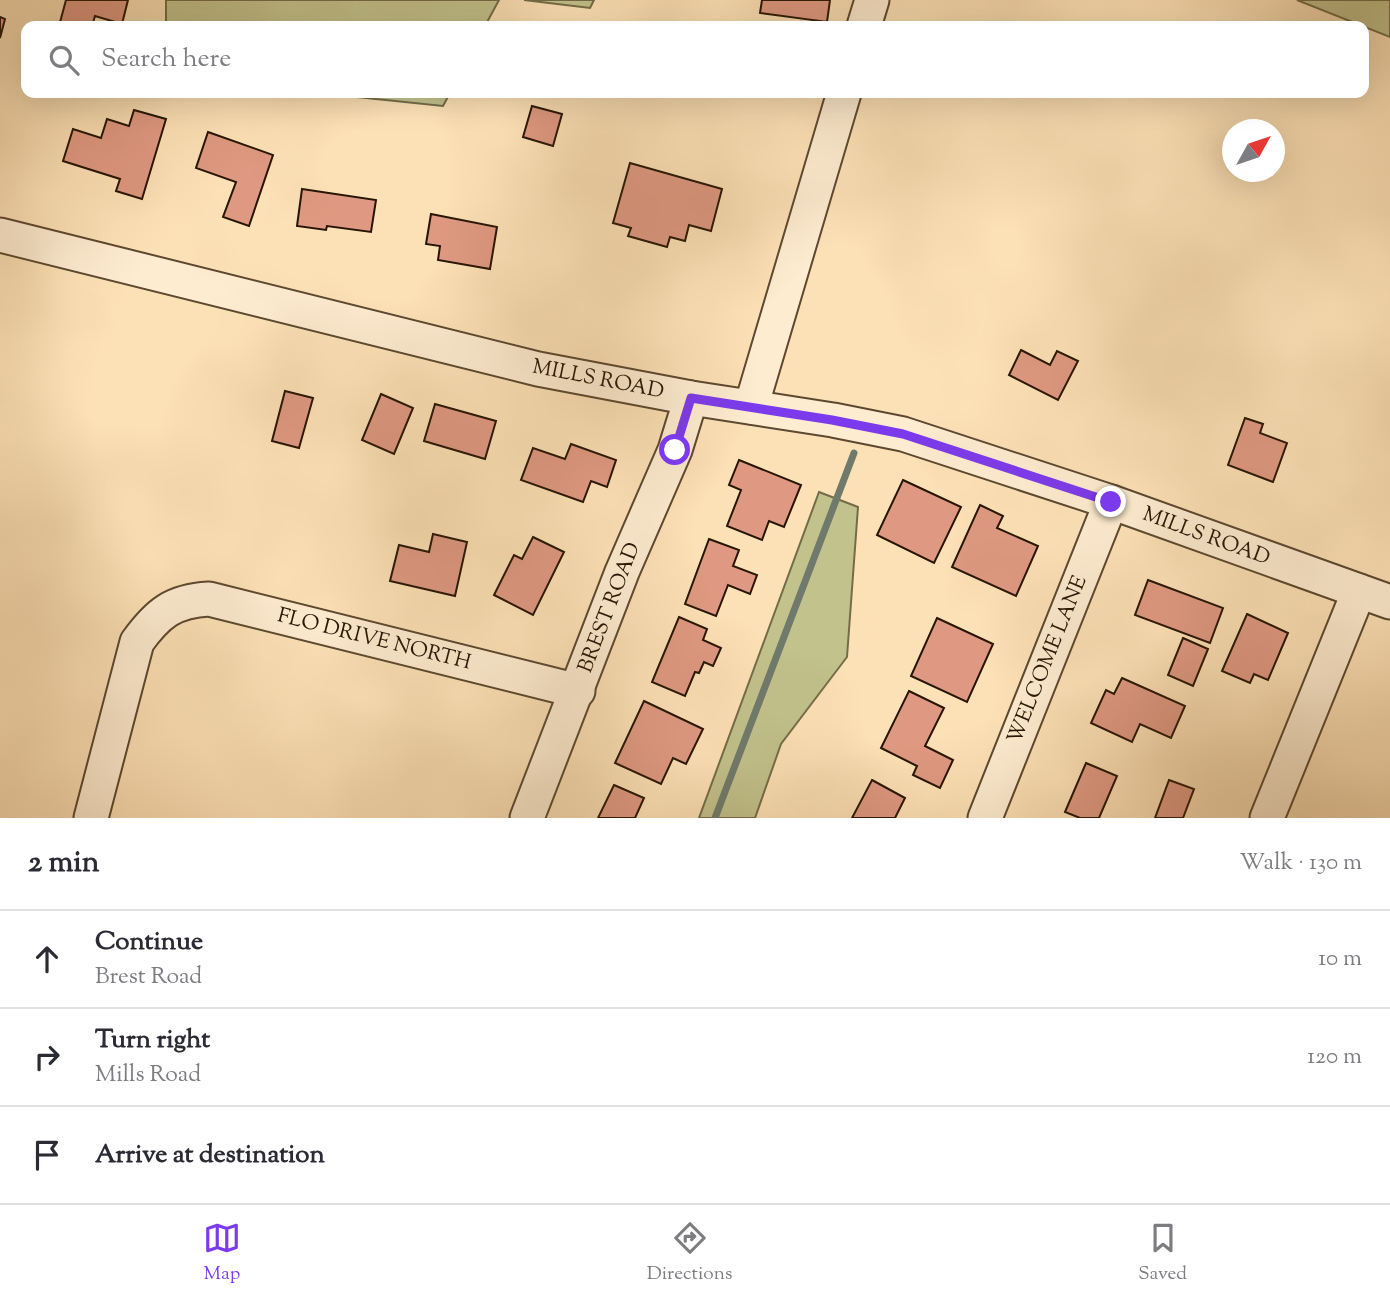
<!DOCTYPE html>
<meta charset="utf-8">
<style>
:root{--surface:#fff;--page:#f2f2f3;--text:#2b2b33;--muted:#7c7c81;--line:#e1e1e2;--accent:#7c3aed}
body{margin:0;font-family:"Sorts Mill Goudy",serif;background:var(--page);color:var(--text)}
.compass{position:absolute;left:1222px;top:119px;width:63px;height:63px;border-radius:50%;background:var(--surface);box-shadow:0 7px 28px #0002;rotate:50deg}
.stop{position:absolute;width:21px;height:21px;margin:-16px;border:5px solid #7c3aed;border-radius:50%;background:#fff}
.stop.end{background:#7c3aed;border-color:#fff;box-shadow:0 2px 7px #0008}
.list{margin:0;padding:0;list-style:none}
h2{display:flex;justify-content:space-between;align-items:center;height:91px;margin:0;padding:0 28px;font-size:30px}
h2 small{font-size:23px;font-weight:400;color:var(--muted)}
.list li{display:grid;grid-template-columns:46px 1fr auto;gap:21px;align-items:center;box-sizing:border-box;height:98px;padding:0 28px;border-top:2px solid var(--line)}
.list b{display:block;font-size:26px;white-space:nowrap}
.list p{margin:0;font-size:23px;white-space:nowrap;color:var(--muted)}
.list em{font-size:23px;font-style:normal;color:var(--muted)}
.icon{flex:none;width:38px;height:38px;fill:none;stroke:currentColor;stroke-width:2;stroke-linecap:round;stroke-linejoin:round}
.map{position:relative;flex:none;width:1390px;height:818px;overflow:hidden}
.search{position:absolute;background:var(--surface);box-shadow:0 7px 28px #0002;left:21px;right:21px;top:21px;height:77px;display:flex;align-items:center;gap:18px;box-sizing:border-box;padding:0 24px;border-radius:14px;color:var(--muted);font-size:26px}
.sheet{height:385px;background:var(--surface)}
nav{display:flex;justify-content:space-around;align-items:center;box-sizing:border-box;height:98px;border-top:2px solid var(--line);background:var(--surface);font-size:19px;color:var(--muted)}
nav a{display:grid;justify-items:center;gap:4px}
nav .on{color:var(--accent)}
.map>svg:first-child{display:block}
</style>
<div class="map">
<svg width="1390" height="818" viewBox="0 0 1390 818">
<rect width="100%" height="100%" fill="#fde1b6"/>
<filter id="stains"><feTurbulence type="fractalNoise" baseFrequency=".00286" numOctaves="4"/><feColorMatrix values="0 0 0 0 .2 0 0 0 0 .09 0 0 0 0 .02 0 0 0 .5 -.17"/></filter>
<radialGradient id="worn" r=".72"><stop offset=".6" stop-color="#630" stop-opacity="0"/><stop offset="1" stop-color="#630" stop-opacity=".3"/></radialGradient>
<g fill="#c2c28c" stroke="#746c48" stroke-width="2">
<path d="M 166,0 L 499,0 L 485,26 L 166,26 Z"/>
<path d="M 524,0 L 594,0 L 590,8 Z"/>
<path d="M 1297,0 L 1390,0 L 1390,37 Z"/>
<path d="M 318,93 L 450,93 L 443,106 Z"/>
<path d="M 819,492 L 858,507 L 847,657 L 781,744 L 755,818 L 699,818 Z"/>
</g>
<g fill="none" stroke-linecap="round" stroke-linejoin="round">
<path stroke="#6f7a6c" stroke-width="7" d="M 715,818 L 854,453"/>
</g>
<g fill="#df9982" stroke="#271504" stroke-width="2">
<path d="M 66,0 L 128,0 L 122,24 L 95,16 L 92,26 L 59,26 Z"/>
<path d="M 762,0 L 830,0 L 827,22 L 760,13 Z"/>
<path d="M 0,17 L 5,19 L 0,38 Z"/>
<path d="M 532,106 L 562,114 L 553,146 L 523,137 Z"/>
<path d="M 134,110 L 166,119 L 142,199 L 116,191 L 120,179 L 63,161 L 73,129 L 101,138 L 107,119 L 129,126 Z"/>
<path d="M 208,132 L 273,155 L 249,226 L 223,217 L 236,182 L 196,168 Z"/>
<path d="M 630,163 L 722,189 L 711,231 L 689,225 L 685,241 L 670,237 L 667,247 L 628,236 L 631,228 L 613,223 Z"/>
<path d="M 302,189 L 376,200 L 371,232 L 327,226 L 326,230 L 297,226 Z"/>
<path d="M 431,214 L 497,227 L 490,269 L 438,260 L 440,246 L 426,244 Z"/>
<path d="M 1021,350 L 1050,365 L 1057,351 L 1078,361 L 1058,400 L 1009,375 Z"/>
<path d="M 285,391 L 313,398 L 299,448 L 272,441 Z"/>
<path d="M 381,394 L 413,408 L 394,454 L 362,440 Z"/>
<path d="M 435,404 L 496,421 L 485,459 L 424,441 Z"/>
<path d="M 1245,418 L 1263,424 L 1260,433 L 1287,443 L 1273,482 L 1228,465 Z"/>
<path d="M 571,444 L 616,460 L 607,487 L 591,481 L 583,502 L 521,480 L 533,448 L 565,459 Z"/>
<path d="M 739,460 L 801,485 L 784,527 L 769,521 L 762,540 L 727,526 L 741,490 L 729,485 Z"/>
<path d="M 903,480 L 961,507 L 934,563 L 877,535 Z"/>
<path d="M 980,505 L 1003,516 L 997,528 L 1038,546 L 1016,596 L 952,567 Z"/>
<path d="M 433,534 L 467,542 L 455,596 L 390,581 L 399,545 L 429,552 Z"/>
<path d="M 533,537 L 564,552 L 533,615 L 494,595 L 514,555 L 522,559 Z"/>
<path d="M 709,539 L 739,550 L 733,566 L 757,575 L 750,594 L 728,585 L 716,616 L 685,604 Z"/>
<path d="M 1148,580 L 1223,608 L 1210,643 L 1135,615 Z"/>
<path d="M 1247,614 L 1288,633 L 1268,680 L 1254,674 L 1250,683 L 1222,671 Z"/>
<path d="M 679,617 L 707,629 L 703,640 L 721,648 L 713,666 L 704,662 L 699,673 L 695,672 L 685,696 L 652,682 Z"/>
<path d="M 937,618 L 993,644 L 967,702 L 911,676 Z"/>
<path d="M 1183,638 L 1208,649 L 1193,686 L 1168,675 Z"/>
<path d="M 1122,678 L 1185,706 L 1171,738 L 1140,724 L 1132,742 L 1091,723 L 1106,690 L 1114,694 Z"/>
<path d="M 909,691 L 944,708 L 925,746 L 953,760 L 940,788 L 913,775 L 917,766 L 881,748 Z"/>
<path d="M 644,701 L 703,729 L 686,764 L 673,758 L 661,784 L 615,763 Z"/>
<path d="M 1086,763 L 1117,776 L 1099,818 L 1080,818 L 1065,812 Z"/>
<path d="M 872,780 L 905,798 L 895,818 L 852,818 Z"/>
<path d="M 1169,780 L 1194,789 L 1183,818 L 1155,818 Z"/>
<path d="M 614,785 L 644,798 L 635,818 L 598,818 Z"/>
</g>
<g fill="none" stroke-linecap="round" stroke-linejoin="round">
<g stroke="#5c4830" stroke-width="37">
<g id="minor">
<path d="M 864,26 L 872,0"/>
<path d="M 0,235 L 538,369 L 691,398 L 833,420 L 903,434 L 1111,502 L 1390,602"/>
<path d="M 751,407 L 844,93"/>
<path d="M 91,818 L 137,642 C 158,613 173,601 209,599 L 578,691"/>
<path d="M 527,818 L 622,572 L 675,450 L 691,398"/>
<path d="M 985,818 L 1111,502"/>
<path d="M 1267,818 L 1359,591"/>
</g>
</g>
<use href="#minor" stroke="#feecd0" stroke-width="33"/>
</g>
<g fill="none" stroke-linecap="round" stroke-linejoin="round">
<path stroke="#7c3aed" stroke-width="9" d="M 675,450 L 691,398 L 832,420 L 903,434 L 1111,502"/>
</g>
<g text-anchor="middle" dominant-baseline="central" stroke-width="5" stroke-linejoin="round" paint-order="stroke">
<g font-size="21" fill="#271504" stroke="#feecd0">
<text transform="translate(598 380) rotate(11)">MILLS ROAD</text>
<text transform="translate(1206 537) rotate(20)">MILLS ROAD</text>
<text transform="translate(610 608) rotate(-69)">BREST ROAD</text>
<text transform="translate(374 640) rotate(14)">FLO DRIVE NORTH</text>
<text transform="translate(1048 660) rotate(-68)">WELCOME LANE</text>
</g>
</g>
<rect width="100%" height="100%" filter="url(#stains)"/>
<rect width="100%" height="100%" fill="url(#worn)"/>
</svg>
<svg class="compass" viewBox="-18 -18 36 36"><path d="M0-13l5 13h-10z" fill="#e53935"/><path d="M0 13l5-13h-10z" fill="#7c7c81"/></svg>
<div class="stop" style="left:675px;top:450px"></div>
<div class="stop end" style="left:1111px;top:502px"></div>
<div class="search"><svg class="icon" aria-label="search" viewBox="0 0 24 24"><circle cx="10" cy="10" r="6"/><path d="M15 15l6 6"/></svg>Search here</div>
</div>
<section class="sheet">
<h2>2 min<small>Walk · 130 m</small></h2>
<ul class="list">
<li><svg class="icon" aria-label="ahead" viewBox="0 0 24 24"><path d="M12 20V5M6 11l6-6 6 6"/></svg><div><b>Continue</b><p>Brest Road</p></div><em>10 m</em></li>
<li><svg class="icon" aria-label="right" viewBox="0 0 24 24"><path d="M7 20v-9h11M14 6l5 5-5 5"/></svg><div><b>Turn right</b><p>Mills Road</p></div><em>120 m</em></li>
<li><svg class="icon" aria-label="arrive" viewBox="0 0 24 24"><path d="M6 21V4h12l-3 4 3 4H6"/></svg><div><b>Arrive at destination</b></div></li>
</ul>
</section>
<nav>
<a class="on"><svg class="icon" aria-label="map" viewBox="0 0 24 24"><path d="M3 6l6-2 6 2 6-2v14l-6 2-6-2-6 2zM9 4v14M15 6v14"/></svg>Map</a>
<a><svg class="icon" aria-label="directions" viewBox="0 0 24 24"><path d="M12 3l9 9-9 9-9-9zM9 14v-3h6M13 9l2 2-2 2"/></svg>Directions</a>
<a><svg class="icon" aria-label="saved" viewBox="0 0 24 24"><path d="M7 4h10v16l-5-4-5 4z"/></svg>Saved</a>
</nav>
